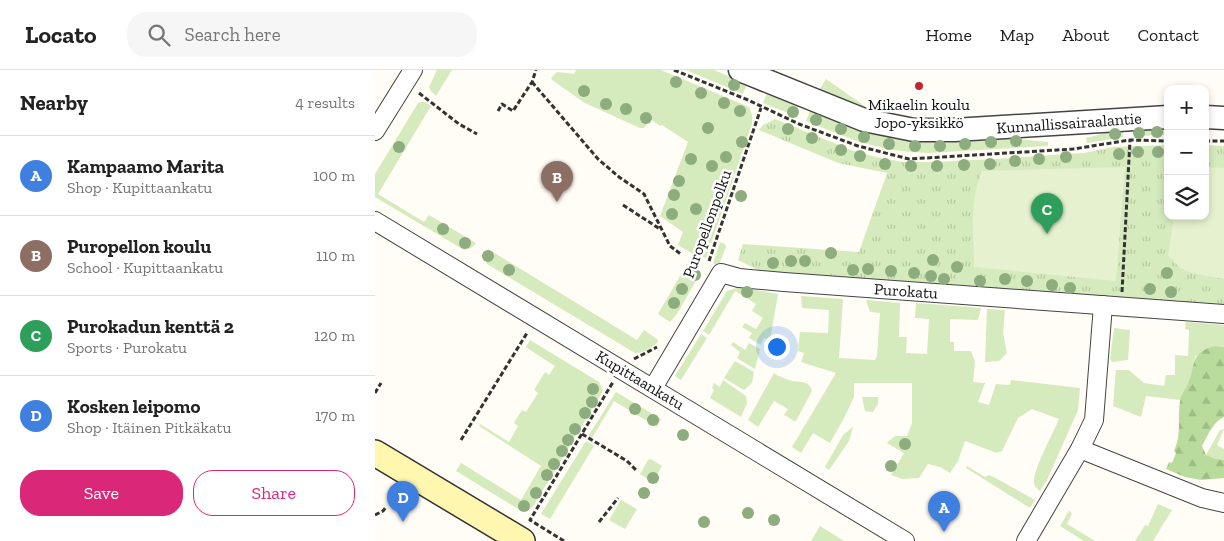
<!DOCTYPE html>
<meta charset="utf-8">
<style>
:root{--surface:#fff;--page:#f6f6f6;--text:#222;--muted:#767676;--line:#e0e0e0;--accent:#db2777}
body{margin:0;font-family:"Zilla Slab",serif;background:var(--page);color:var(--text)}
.controls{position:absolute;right:15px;top:15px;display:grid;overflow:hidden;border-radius:10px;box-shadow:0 2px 8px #0003}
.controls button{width:45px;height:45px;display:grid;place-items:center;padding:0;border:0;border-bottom:1px solid var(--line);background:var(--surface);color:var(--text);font:25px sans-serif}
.you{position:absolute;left:401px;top:276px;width:18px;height:18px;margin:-12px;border:4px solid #fff;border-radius:50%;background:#1a73e8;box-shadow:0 0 0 8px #1a73e833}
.badge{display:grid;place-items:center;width:32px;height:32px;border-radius:50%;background:var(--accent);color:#fff;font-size:16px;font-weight:700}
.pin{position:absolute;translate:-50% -41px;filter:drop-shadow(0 1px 2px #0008)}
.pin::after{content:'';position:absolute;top:26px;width:18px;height:15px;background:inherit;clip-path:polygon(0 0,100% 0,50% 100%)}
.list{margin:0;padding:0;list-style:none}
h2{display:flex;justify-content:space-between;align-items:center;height:65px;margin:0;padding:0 20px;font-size:21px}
h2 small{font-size:16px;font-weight:400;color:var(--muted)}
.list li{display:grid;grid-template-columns:32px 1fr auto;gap:15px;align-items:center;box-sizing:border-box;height:80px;padding:0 20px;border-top:1px solid var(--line)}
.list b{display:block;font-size:19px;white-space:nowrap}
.list p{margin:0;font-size:16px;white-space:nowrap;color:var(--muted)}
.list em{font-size:16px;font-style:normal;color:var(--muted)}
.actions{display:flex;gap:10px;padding:15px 20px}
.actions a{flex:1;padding:11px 0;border:1px solid var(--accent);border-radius:20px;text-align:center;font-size:18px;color:var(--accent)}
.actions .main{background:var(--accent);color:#fff}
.icon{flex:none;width:28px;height:28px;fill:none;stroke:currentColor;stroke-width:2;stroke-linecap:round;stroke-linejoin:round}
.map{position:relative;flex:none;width:849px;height:471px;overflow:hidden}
header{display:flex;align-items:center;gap:30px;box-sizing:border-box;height:70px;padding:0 25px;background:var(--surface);border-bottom:1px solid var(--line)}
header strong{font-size:24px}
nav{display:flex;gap:28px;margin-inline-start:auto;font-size:18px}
.search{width:350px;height:45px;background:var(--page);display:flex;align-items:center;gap:12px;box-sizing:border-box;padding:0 18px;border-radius:20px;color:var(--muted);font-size:19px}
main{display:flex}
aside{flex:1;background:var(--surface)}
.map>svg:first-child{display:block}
</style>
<header>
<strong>Locato</strong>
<div class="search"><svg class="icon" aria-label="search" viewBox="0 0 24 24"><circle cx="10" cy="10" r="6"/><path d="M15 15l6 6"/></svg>Search here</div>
<nav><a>Home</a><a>Map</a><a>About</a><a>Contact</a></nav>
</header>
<main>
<aside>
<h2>Nearby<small>4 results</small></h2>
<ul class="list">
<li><span class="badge" style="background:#3f7fe0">A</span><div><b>Kampaamo Marita</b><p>Shop · Kupittaankatu</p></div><em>100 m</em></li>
<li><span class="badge" style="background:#8d6e63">B</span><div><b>Puropellon koulu</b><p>School · Kupittaankatu</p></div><em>110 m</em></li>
<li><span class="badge" style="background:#2e9e5b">C</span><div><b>Purokadun kenttä 2</b><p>Sports · Purokatu</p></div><em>120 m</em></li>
<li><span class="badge" style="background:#3f7fe0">D</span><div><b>Kosken leipomo</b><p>Shop · Itäinen Pitkäkatu</p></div><em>170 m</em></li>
</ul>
<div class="actions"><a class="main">Save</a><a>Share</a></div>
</aside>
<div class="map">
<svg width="849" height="471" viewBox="0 0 849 471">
<defs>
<pattern id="forest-firs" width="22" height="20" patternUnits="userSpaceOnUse" patternTransform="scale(1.25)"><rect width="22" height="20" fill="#b9dc9c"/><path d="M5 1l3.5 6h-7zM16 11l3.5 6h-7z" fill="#9ebc85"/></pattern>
<pattern id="park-tufts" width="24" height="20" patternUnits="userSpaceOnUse" patternTransform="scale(1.25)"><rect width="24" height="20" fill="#d5ebbd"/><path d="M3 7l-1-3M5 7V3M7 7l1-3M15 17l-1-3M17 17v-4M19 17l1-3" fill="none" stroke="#b6c8a1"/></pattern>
</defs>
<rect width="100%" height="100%" fill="#fffdf5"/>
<g fill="#d5ebbd">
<path d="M 62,0 L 77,0 L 61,26 L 56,21 L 54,17 Z"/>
<path d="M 201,0 L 286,0 L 374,37 L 377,45 L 377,54 L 331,188 L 318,184 L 303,175 L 308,162 L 285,146 L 313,72 L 287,55 L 285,56 L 275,49 L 269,58 L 265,58 L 210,33 L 177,10 L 176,8 L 182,2 L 199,4 Z"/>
<path d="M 311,0 L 339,0 L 372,14 L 368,24 Z"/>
<path d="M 451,9 L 501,44 L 443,22 Z"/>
<path d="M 392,23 L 423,36 L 421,43 L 418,45 L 388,33 Z"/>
<path d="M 46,32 L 50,32 L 56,36 L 3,124 L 49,152 L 54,145 L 101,173 L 96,178 L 89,180 L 0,127 L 0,104 L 43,33 Z"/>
<path d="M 435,41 L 487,61 L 523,69 L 567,73 L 640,69 L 673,72 L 673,76 L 553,83 L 535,82 L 518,80 L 484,72 L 431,51 Z"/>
<path d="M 793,58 L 793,65 L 760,66 L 759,59 Z"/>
<path d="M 747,59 L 748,67 L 712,73 L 711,68 Z"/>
<path d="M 345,172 L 350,174 L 351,177 L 343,197 L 338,193 Z"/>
<path d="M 113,179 L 262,270 L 269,260 L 283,270 L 283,272 C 278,277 267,284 260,283 L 112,194 L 109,188 Z"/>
<path d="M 312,194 L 317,196 L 326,202 L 302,244 L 295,252 L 283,244 Z"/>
<path d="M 365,217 L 403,224 L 395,270 L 389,268 L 386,275 L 374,268 L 377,263 L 367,257 L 370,253 L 381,259 L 388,248 L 377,241 L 381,234 L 360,221 L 334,265 L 328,261 L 352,221 Z"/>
<path d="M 426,226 L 468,229 L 464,288 L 500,290 L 502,286 L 505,243 L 495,242 L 491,230 L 525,233 L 524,267 L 532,267 L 531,283 L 552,284 L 554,249 L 540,248 L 541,233 L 606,238 L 603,250 L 575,249 L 575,272 L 579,272 L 579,281 L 596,281 L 600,291 L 598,312 L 610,313 L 603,332 L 614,335 L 621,314 L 635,315 L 636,310 L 705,318 L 703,340 L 672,410 L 665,421 C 662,419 659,416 659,412 C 659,397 678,364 684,349 L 657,339 L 643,348 L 627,381 L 622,383 L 590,371 L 583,391 L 575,403 L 565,397 L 553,394 L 544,408 L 527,409 L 516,405 L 529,383 L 512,373 L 520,366 L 532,366 L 537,353 L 537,313 L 479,313 L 479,327 L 468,350 L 455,373 L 438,363 L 426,383 L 417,377 L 461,303 L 426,292 L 429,283 L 423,281 L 425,262 L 453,263 L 454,240 L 427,238 Z"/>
<path d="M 612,239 L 630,240 L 628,263 L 632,283 L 624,291 L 610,292 Z"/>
<path d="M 811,252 L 849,255 L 849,277 L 840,276 L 820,286 L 819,298 L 806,330 L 771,326 L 766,347 L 738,336 L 741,300 L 754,300 L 769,313 L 789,316 L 791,305 L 800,305 L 800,285 L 813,286 L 814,260 L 810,259 Z"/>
<path d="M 739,258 L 755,260 L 753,290 L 737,292 L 735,289 Z"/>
<path d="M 326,264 L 332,268 L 306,310 L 300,306 Z"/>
<path d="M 155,270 L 224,312 L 228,321 L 157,438 L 145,440 L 81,401 L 86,393 L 146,430 L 166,396 L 104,356 L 105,354 L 134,372 L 143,356 L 139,353 L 147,340 L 151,342 L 163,323 L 159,320 L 170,302 L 174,305 L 180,296 L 152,278 L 151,277 Z"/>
<path d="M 358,272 L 370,280 L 374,273 L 385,279 L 380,299 L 362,288 L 365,282 L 356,275 Z"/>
<path d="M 360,291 L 379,302 L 377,313 L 369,320 L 349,308 Z"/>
<path d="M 399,303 C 403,306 412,310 418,311 C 427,313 434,310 437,321 L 421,351 L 419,351 L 409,345 L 413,339 L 399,331 L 383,357 L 373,350 Z"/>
<path d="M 348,310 L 371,326 L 372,333 L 366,347 L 335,328 L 339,320 L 337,318 L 339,313 L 345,317 Z"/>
<path d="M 241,322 L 286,349 L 282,357 L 239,331 L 217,368 L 214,365 Z"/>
<path d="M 487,327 L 503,327 L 503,334 L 498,342 L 490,341 Z"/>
<path d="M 478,357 L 474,371 L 454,400 L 450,397 L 468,365 Z"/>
<path d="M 849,359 L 842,375 L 849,379 L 849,390 L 841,389 L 831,385 L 845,360 Z"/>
<path d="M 211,371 L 219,376 L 175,449 L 166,444 Z"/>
<path d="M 276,389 L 287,396 L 278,412 L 265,404 L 273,390 Z"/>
<path d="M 592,396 L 610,407 L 615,405 L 660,430 L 655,438 L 591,398 Z"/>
<path d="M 246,430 L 262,439 L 250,459 L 234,450 Z"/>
<path d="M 783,434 L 797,440 L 778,471 L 760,471 L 770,455 L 773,456 Z"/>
<path d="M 694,441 L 697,443 L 692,454 L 720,471 L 709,471 L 685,456 Z"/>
<path d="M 445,456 L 469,471 L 436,471 Z"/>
</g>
<path fill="url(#forest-firs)" d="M 840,276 L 849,277 L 849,347 C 838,352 833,365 827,376 L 831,385 L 841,389 L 849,390 L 849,408 L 826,410 L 810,407 L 791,399 L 794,392 L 797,393 L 801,383 L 799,381 C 808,361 801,346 806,327 C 808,322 811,318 813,313 C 822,293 814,283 840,276 Z"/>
<path fill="url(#park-tufts)" d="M 400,49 L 476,80 L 505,88 L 528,92 L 559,92 L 619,89 L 709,83 L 738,77 L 793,75 L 793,146 L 830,146 L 830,75 L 849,76 L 849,235 C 701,224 553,216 405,204 L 383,200 L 363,190 L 368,174 L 484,182 L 512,103 L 463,93 L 384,60 L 388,55 Z"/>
<g fill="#e6f2cf">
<path d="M 750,97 L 741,211 L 599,197 C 599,165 594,131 607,101 Z"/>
<path d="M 830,97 L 849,98 L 849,209 L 817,203 L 804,197 L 793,185 L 799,146 L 830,146 Z"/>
</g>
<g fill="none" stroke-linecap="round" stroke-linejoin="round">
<g stroke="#444" stroke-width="20">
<g id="minor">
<path d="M 0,61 L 38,0"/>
<path d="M 0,151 L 530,471"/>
<path d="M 278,318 L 346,203 L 364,208 L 409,212 L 849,244"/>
<path d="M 705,379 L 827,428 L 849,433"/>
<path d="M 651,471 L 705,379 L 719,350 L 728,235"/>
</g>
</g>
<g stroke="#444" stroke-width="25">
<g id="tertiary">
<path d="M 365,0 L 489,50 L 539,60 L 579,60 L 793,47"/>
<path d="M 830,47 L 849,48"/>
</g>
</g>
<g stroke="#333" stroke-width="28">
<path id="secondary" d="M 0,383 L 147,471"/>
</g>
<g stroke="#333" stroke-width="3" stroke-dasharray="5 2.5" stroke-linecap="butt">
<path d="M 299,0 L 373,30 L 424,54 L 483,76 L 534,89 L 698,79 L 755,70 L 793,71"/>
<path d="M 157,12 L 223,89 L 244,107 L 269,124 L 295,176 L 307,185"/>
<path d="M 44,23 L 84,54 L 102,64"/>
<path d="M 123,41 L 127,34 L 138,41 L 157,12 L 161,0"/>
<path d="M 830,71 L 849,71"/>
<path d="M 248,135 L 285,159"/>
<path d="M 334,191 L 386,38"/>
<path d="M 747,222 L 755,70"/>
<path d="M 259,289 L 282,277"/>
<path d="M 0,323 L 6,313"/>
<path d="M 207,364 L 252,391 L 261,400"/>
<path d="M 86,370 L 152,263"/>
<path d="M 0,445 L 8,441 L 11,437"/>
<path d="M 224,452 L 243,428"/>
<path d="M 189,471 L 155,450 L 238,312"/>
</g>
<use href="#minor" stroke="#fff" stroke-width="18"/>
<use href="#tertiary" stroke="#fff" stroke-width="22"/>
<use href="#secondary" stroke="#fff6b0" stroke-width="25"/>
</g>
<g fill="#8dad7f">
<circle cx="301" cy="12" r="6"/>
<circle cx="359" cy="15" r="6"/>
<circle cx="209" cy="21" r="6"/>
<circle cx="326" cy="23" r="6"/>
<circle cx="349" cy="33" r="6"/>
<circle cx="231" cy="34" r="6"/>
<circle cx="251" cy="39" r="6"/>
<circle cx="365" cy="41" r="6"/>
<circle cx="418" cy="42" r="6"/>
<circle cx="271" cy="48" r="6"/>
<circle cx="441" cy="50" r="6"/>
<circle cx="333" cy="58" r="6"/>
<circle cx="413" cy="59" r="6"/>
<circle cx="466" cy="59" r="6"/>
<circle cx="782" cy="62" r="6"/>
<circle cx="764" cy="63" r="6"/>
<circle cx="740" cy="64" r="6"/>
<circle cx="489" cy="67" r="6"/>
<circle cx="437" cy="68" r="6"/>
<circle cx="641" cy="71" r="6"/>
<circle cx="367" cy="72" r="6"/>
<circle cx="616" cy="72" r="6"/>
<circle cx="514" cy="74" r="6"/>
<circle cx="590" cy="74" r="6"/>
<circle cx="540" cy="76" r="6"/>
<circle cx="565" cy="76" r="6"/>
<circle cx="24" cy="77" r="6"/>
<circle cx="466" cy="80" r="6"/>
<circle cx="763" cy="82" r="6"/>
<circle cx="783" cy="82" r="6"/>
<circle cx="744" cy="84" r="6"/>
<circle cx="485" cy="86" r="6"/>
<circle cx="351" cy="87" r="6"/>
<circle cx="691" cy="87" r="6"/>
<circle cx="316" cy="89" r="6"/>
<circle cx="664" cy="89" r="6"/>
<circle cx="640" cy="91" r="6"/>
<circle cx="510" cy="94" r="6"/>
<circle cx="615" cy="94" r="6"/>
<circle cx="589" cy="95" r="6"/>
<circle cx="337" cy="96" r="6"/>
<circle cx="536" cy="96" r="6"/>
<circle cx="562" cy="96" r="6"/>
<circle cx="304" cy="111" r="6"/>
<circle cx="299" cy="125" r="6"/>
<circle cx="366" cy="126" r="6"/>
<circle cx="321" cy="139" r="6"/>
<circle cx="297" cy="144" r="6"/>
<circle cx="68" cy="159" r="6"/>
<circle cx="90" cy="173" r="6"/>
<circle cx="456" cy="183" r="6"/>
<circle cx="113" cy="186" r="6"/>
<circle cx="558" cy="190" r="6"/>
<circle cx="416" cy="191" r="6"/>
<circle cx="430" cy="191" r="6"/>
<circle cx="398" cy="193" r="6"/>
<circle cx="582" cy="197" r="6"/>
<circle cx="493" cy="199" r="6"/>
<circle cx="134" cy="200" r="6"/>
<circle cx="478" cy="200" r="6"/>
<circle cx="516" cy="201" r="6"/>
<circle cx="539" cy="203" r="6"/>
<circle cx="792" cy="203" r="6"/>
<circle cx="320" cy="205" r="6"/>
<circle cx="556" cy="206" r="6"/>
<circle cx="569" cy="209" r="6"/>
<circle cx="630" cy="209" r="6"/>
<circle cx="605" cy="211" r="6"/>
<circle cx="652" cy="211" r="6"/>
<circle cx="677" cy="215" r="6"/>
<circle cx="695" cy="218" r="6"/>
<circle cx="307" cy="219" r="6"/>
<circle cx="775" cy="219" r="6"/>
<circle cx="372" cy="222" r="6"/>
<circle cx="796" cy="222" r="6"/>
<circle cx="299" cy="233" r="6"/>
<circle cx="218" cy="319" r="6"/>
<circle cx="217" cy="332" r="6"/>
<circle cx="260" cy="339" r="6"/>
<circle cx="210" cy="343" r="6"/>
<circle cx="278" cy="350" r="6"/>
<circle cx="200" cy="359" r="6"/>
<circle cx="308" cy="365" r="6"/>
<circle cx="193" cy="370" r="6"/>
<circle cx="530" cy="374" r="6"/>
<circle cx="187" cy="381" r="6"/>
<circle cx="179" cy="394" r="6"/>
<circle cx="516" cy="396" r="6"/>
<circle cx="172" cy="405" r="6"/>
<circle cx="278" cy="408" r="6"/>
<circle cx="161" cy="423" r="6"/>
<circle cx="269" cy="423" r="6"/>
<circle cx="149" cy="436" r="6"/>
<circle cx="373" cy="443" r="6"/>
<circle cx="399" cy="450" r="6"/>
<circle cx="329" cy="452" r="6"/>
</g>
<circle fill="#c4262e" stroke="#fff" stroke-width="2" cx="544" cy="16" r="5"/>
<g text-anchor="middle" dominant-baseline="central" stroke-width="5" stroke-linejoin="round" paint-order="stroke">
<g font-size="16" fill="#111" stroke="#fff">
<text x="544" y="34">Mikaelin koulu<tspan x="544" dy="18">Jopo-yksikkö</tspan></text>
</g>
<g font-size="16" fill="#111" stroke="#fff">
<text transform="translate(694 53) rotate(-4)">Kunnallissairaalantie</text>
<text transform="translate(332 154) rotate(-70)">Puropellonpolku</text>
<text transform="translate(531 221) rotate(4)">Purokatu</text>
<text transform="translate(265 310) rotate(31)">Kupittaankatu</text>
</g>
</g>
</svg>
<div class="controls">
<button>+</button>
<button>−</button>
<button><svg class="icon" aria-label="layers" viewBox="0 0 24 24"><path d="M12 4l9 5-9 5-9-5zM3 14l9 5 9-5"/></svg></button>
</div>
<div class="you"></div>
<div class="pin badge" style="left:569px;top:462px;background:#3f7fe0">A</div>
<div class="pin badge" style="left:182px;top:132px;background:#8d6e63">B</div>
<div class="pin badge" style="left:672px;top:164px;background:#2e9e5b">C</div>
<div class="pin badge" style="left:28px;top:452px;background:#3f7fe0">D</div>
</div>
</main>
